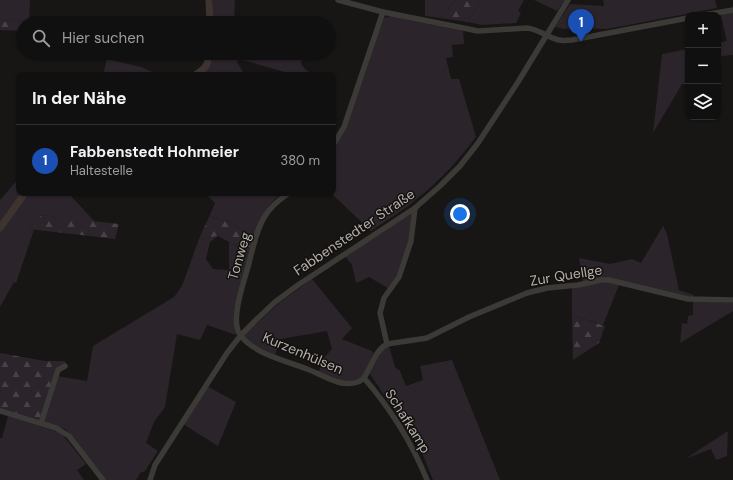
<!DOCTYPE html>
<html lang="de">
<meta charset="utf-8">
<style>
:root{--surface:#111010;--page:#1a1919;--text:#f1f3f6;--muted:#9c9d9f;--line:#303030;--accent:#ea580c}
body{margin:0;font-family:"DM Sans",sans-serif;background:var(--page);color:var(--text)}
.controls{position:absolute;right:12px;top:12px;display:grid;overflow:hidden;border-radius:8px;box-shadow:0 1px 3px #0004}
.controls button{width:36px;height:36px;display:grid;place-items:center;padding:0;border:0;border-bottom:1px solid var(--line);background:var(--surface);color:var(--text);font:20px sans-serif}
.you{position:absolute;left:460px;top:214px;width:14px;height:14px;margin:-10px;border:3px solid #fff;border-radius:50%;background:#1a73e8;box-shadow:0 0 0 6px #1a73e833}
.badge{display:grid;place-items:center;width:26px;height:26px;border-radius:50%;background:var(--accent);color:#fff;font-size:13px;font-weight:700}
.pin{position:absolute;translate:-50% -33px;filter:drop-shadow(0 1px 2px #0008)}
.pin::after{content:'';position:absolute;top:21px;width:14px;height:12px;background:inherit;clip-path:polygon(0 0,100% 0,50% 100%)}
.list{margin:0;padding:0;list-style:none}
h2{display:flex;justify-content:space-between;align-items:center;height:52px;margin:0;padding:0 16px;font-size:17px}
h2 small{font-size:13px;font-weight:400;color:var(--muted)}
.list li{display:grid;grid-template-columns:26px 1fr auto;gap:12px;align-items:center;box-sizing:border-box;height:72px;padding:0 16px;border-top:1px solid var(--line)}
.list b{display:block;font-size:15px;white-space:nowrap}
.list p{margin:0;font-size:13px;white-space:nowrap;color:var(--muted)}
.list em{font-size:13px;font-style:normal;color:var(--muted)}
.icon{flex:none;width:22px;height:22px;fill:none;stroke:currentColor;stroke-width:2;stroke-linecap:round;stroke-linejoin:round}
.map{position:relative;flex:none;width:733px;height:480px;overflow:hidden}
.search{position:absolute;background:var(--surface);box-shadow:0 1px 3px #0004;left:16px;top:16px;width:320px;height:44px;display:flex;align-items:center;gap:10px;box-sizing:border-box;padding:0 14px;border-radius:22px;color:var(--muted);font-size:15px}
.panel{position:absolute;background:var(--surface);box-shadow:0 1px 3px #0004;left:16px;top:72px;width:320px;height:124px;border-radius:8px}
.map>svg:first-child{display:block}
</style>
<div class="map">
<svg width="733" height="480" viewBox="0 0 733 480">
<defs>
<pattern id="forest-firs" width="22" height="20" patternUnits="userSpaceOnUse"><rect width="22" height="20" fill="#2b242b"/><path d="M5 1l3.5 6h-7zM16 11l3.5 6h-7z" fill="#484147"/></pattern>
</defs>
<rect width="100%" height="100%" fill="#171615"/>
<g fill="#2b242b">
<path d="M 0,0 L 30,0 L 29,22 L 0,20 Z"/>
<path d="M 213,0 L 235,0 L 234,23 L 213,23 Z"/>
<path d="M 425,0 L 456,0 L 440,18 L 425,16 Z"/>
<path d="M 481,0 L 524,0 L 518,11 L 521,13 L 516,23 L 482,25 L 468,22 Z"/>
<path d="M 534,0 L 565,0 L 557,11 Z"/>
<path d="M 603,0 L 715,0 L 717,8 L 607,29 L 577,28 L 564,29 L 555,27 L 570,4 L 604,6 Z"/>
<path d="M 733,11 L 733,55 L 722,56 L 718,63 L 718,43 L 727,41 L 720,13 Z"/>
<path d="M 390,16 L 463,31 L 464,44 L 452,45 L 453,57 L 446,58 L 451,79 L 459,79 L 476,137 C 459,159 441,180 419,197 C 404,210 387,220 371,231 L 331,193 L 333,193 L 333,149 L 346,129 L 384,18 Z"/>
<path d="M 688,49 L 688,85 L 682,84 L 653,133 L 662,54 Z"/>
<path d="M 212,53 L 303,53 L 301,64 L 306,70 L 315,75 L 295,75 L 239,59 L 237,62 L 245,75 L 203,75 C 208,68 210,61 212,53 Z"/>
<path d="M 107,59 L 141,67 L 160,75 L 103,75 Z"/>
<path d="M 19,178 L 19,193 L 72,193 L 70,195 L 95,222 L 41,215 L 29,229 L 34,230 L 16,283 L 14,282 L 0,307 L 0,200 Z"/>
<path d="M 205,193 L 283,193 C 267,203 260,220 253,237 L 230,222 L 209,217 L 215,203 Z"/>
<path d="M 412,212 L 414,242 L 391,290 L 369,277 L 356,283 L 352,265 L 345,256 Z"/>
<path d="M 663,226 L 667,234 L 679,290 L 694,295 L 694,298 L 609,279 L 583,282 L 579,258 L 610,264 L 632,259 L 641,263 Z"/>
<path d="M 218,236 L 210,242 L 206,259 L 213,269 L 229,270 L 229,242 L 250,253 L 235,328 L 236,335 L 207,325 L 200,340 L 177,334 L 165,407 L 154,422 L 146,443 L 158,451 L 145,471 L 140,473 L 136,480 L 105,480 L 73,437 L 65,429 L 43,422 L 57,376 L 87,381 L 93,346 L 174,297 L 182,286 L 199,239 Z"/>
<path d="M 312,279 L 352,328 L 342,339 L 374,352 C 370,359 367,372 361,377 C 351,388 330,377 319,372 L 322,360 L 332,349 L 327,331 L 281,339 L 275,355 L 255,345 L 243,336 L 279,303 Z"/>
<path d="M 607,282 L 619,285 L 603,325 L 572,315 L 572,287 Z"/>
<path d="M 693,301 L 733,303 L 733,311 L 680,343 L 682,323 L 687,324 L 688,316 L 693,315 Z"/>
<path d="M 389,346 L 395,367 L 400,371 L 406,386 L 423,380 L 420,366 L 452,360 L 500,480 L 433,480 L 421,450 L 370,374 L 379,352 Z"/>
<path d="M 207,386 L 236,402 L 218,446 L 183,424 Z"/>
<path d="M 8,416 L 61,433 L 86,464 L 77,470 L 84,480 L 0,480 L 0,438 L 2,438 Z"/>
<path d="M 728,431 L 727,456 L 716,460 L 711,449 L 685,459 Z"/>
</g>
<g fill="url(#forest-firs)">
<path d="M 456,0 L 481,0 L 468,22 L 440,18 Z"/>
<path d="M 0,20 L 29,22 L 29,23 L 23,23 L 23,31 L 0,30 Z"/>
<path d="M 41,215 L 119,224 L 115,239 L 29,229 Z"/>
<path d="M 209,217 L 230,222 L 253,237 L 250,253 L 218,236 L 199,239 Z"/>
<path d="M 572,315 L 605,326 L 599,343 L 573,360 Z"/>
<path d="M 0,353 L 45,361 L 65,361 L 65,364 L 58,370 L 41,420 L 0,409 Z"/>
</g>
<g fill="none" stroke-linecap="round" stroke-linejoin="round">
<g stroke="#3e342f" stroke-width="7">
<path d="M 209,0 L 210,23"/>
<path d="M 195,75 C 206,68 208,66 209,53"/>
<path d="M 0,228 L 25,193"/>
</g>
<g stroke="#3b3a36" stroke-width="5.5">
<path d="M 338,0 L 383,12 L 478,31 L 527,28 C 539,29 548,38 559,40 C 563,41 568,40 572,40 L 688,18"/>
<path d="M 704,15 L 733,10"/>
<path d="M 333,145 L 344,127 L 383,12"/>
<path d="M 289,193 C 280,199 271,206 265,216 C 257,228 254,244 250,259 C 246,276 239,293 237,311 C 236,319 236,329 240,335 C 256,355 285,360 307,369 C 324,375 339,388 358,382 C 370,378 371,353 387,344 L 380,313 L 384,298 L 399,277 L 411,241 L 415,208"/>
<path d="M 387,344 L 427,338 L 469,317 L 527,293 L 547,288 L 578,285 L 601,280 L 609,280 L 688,299 L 733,300"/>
<path d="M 364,378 C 390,408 412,443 427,480"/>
<path d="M 0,411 L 56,428 L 69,436 L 103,480"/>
<path d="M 41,423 L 58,370 L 65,366"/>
<path d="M 150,480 L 155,465 L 227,353 L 241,335 L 257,319 L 275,302 L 298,285 L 415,208 L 440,186 L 460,166 L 478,143 L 518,82 L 568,0"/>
</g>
</g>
<g text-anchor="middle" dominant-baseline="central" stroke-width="3" stroke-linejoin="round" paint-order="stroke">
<g font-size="14" fill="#b6afa8" stroke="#121110">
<text transform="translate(354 232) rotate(-34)">Fabbenstedter Straße</text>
<text transform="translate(239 256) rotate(-74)">Tonweg</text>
<text transform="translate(566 275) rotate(-9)">Zur Quellge</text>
<text transform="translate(303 353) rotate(23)">Kurzenhülsen</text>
<text transform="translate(408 421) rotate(58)">Schafkamp</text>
</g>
</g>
</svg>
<div class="controls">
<button>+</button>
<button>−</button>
<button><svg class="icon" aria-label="layers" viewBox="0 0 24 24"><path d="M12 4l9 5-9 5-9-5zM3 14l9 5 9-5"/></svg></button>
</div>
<div class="you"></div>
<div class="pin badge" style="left:581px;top:42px;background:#1a4fb4">1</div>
<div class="search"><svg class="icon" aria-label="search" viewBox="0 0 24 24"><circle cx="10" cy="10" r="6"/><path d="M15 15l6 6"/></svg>Hier suchen</div>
<section class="panel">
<h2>In der Nähe<small></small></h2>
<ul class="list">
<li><span class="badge" style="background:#1a4fb4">1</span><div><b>Fabbenstedt Hohmeier</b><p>Haltestelle</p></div><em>380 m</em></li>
</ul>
</section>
</div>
